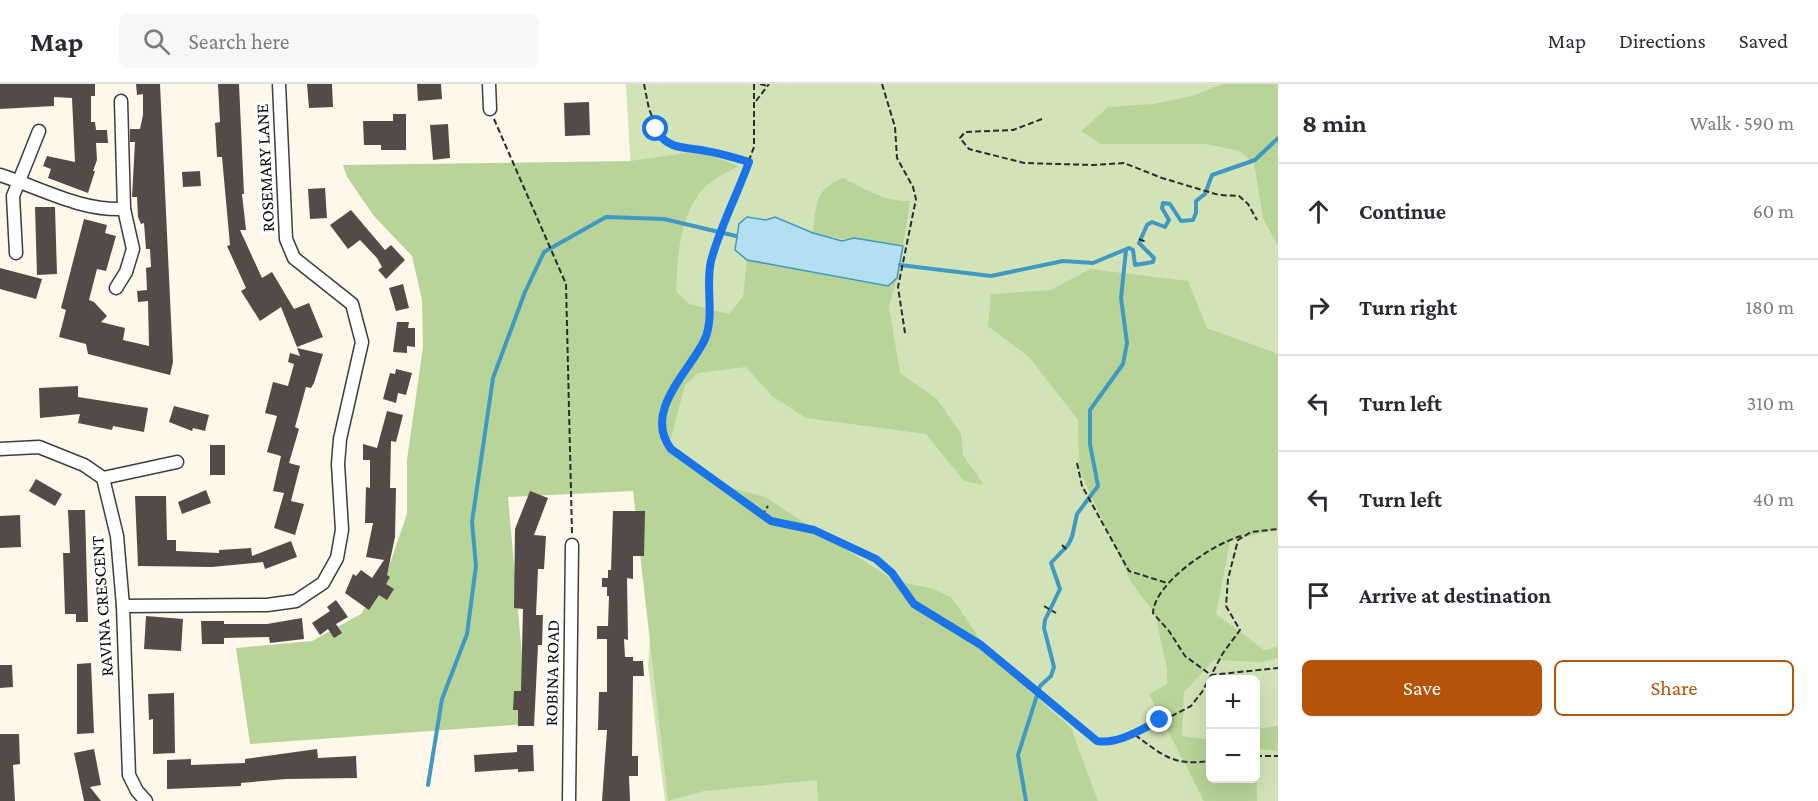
<!DOCTYPE html>
<meta charset="utf-8">
<style>
:root{--surface:#fff;--page:#f7f7f7;--text:#2b2b33;--muted:#7c7c81;--line:#e1e1e2;--accent:#b45309}
body{margin:0;font-family:"Crimson Pro",serif;background:var(--page);color:var(--text)}
.controls{position:absolute;right:18px;bottom:18px;display:grid;overflow:hidden;border-radius:9px;box-shadow:0 6px 24px #0002}
.controls button{width:54px;height:54px;display:grid;place-items:center;padding:0;border:0;border-bottom:2px solid var(--line);background:var(--surface);color:var(--text);font:30px sans-serif}
.stop{position:absolute;width:18px;height:18px;margin:-14px;border:4px solid #1a73e8;border-radius:50%;background:#fff}
.stop.end{background:#1a73e8;border-color:#fff;box-shadow:0 2px 6px #0008}
.list{margin:0;padding:0;list-style:none}
h2{display:flex;justify-content:space-between;align-items:center;height:78px;margin:0;padding:0 24px;font-size:26px}
h2 small{font-size:20px;font-weight:400;color:var(--muted)}
.list li{display:grid;grid-template-columns:39px 1fr auto;gap:18px;align-items:center;box-sizing:border-box;height:96px;padding:0 24px;border-top:2px solid var(--line)}
.list b{display:block;font-size:22px;white-space:nowrap}
.list em{font-size:20px;font-style:normal;color:var(--muted)}
.actions{display:flex;gap:12px;padding:18px 24px}
.actions a{flex:1;padding:14px 0;border:2px solid var(--accent);border-radius:9px;text-align:center;font-size:21px;color:var(--accent)}
.actions .main{background:var(--accent);color:#fff}
.icon{flex:none;width:33px;height:33px;fill:none;stroke:currentColor;stroke-width:2;stroke-linecap:round;stroke-linejoin:round}
.map{position:relative;flex:none;width:1278px;height:717px;overflow:hidden}
header{display:flex;align-items:center;gap:36px;box-sizing:border-box;height:84px;padding:0 30px;background:var(--surface);border-bottom:2px solid var(--line)}
header strong{font-size:28px}
nav{display:flex;gap:33px;margin-inline-start:auto;font-size:21px}
.search{width:420px;height:54px;background:var(--page);display:flex;align-items:center;gap:15px;box-sizing:border-box;padding:0 21px;border-radius:9px;color:var(--muted);font-size:22px}
main{display:flex}
aside{flex:1;background:var(--surface)}
.map>svg:first-child{display:block}
</style>
<header>
<strong>Map</strong>
<div class="search"><svg class="icon" aria-label="search" viewBox="0 0 24 24"><circle cx="10" cy="10" r="6"/><path d="M15 15l6 6"/></svg>Search here</div>
<nav><a>Map</a><a>Directions</a><a>Saved</a></nav>
</header>
<main>
<div class="map">
<svg width="1278" height="717" viewBox="0 0 1278 717">
<rect width="100%" height="100%" fill="#fdf8ea"/>
<path fill="#d2e4b7" fill-rule="evenodd" d="M 626,0 L 1278,0 L 1278,717 L 665,717 L 648,582 L 654,499 ZM 1210,596 L 1256,596 L 1256,694 L 1210,694 Z"/>
<g fill="#b8d498">
<path d="M 1223,0 L 1278,0 L 1278,162 L 1263,134 L 1254,79 L 1239,67 L 1206,60 L 1101,60 L 1081,47 L 1108,23 L 1153,20 L 1192,12 Z"/>
<path d="M 686,69 L 708,70 L 738,82 C 729,88 718,92 710,99 C 680,121 677,174 676,207 L 689,220 L 729,230 L 743,213 L 747,176 L 887,202 L 897,194 L 889,223 L 900,289 L 937,315 L 961,350 L 963,371 L 984,401 L 964,397 L 926,350 L 806,334 L 772,312 L 746,283 L 698,289 L 685,301 L 670,358 L 676,368 L 714,399 L 765,413 L 893,496 L 933,505 L 951,513 L 994,575 L 1071,644 L 1098,717 L 818,717 L 817,696 L 704,707 L 668,717 L 633,407 L 508,413 L 528,640 L 250,660 L 236,564 L 312,557 L 361,530 L 388,485 L 407,430 L 407,376 L 423,263 L 422,216 L 412,172 L 374,132 L 347,93 L 343,81 L 630,77 Z"/>
<path d="M 843,94 C 865,105 885,118 910,117 L 903,162 C 873,157 843,157 813,149 C 817,121 813,106 843,94 Z"/>
<path d="M 1090,185 L 1188,197 L 1207,244 L 1278,270 L 1278,445 L 1230,457 L 1216,530 L 1264,566 L 1278,563 L 1278,574 L 1261,578 L 1214,576 L 1184,608 L 1182,652 L 1210,656 L 1210,694 L 1256,694 L 1256,682 L 1257,717 L 1204,717 L 1149,610 L 1167,600 L 1167,585 L 1155,530 L 1131,498 L 1079,385 L 1078,336 L 1029,273 L 988,242 L 991,210 L 1051,206 Z"/>
<path d="M 1278,642 L 1278,667 L 1256,664 L 1256,645 Z"/>
</g>
<path fill="#b3dff1" stroke="#4099c2" stroke-width="1.5" d="M 747,133 L 766,136 L 775,133 L 813,149 L 842,157 L 854,154 L 903,162 L 897,194 L 888,202 L 747,176 L 735,166 L 739,140 Z"/>
<g fill="none" stroke-linecap="round" stroke-linejoin="round">
<g stroke="#4099c2" stroke-width="4">
<path d="M 900,181 L 991,192 L 1063,177 L 1093,179 L 1129,164 L 1133,166 L 1135,181 L 1153,178 L 1154,174 L 1139,159 L 1147,141 L 1152,138 L 1165,143 L 1169,136 L 1162,124 L 1163,119 L 1170,120 L 1181,137 L 1193,136 L 1196,129 L 1196,117 L 1205,110 L 1212,91 L 1255,76 L 1278,54"/>
<path d="M 428,701 L 442,615 L 467,550 L 476,482 L 472,438 L 493,294 L 525,208 L 544,168 L 606,133 L 664,135 L 736,152"/>
<path d="M 1026,717 L 1018,671 L 1040,602 L 1051,592 L 1054,583 L 1044,544 L 1045,536 L 1060,505 L 1051,479 L 1068,461 L 1072,453 L 1077,430 L 1098,402 L 1090,360 L 1090,326 L 1123,280 L 1127,259 L 1121,214 L 1126,166"/>
</g>
</g>
<g fill="#524b48">
<path d="M 0,0 L 95,0 L 95,12 L 91,12 L 91,38 L 95,38 L 96,46 L 107,46 L 108,59 L 96,59 L 97,76 L 93,87 L 95,87 L 88,109 L 48,94 L 51,85 L 43,82 L 47,72 L 75,78 L 72,14 L 54,13 L 54,22 L 0,25 Z"/>
<path d="M 136,0 L 160,0 L 173,278 L 170,291 L 88,270 L 86,260 L 59,253 L 66,226 L 61,224 L 84,135 L 107,141 L 105,149 L 116,152 L 106,187 L 97,185 L 89,216 L 94,218 L 107,232 L 101,238 L 125,244 L 123,256 L 149,262 L 148,217 L 138,218 L 137,207 L 147,206 L 146,184 L 151,183 L 150,165 L 146,165 L 144,139 L 141,140 L 138,133 L 137,113 L 132,113 L 135,58 L 130,58 L 130,45 L 140,45 L 143,31 L 143,10 L 137,11 Z"/>
<path d="M 218,0 L 239,0 L 244,110 L 242,110 L 246,146 L 240,146 L 262,194 L 272,188 L 294,225 L 309,219 L 323,253 L 297,263 L 281,223 L 260,237 L 241,207 L 246,204 L 227,162 L 230,161 L 222,73 L 217,73 L 215,39 L 220,38 Z"/>
<path d="M 307,0 L 332,0 L 333,23 L 309,24 Z"/>
<path d="M 417,0 L 441,0 L 442,15 L 418,17 Z"/>
<path d="M 589,18 L 590,51 L 565,52 L 564,19 Z"/>
<path d="M 393,30 L 406,30 L 406,66 L 381,66 L 381,61 L 364,61 L 363,37 L 393,37 Z"/>
<path d="M 448,40 L 450,74 L 433,76 L 430,41 Z"/>
<path d="M 200,87 L 201,102 L 183,103 L 182,88 Z"/>
<path d="M 325,104 L 327,134 L 310,135 L 308,105 Z"/>
<path d="M 35,123 L 55,123 L 57,190 L 37,191 Z"/>
<path d="M 351,126 L 385,166 L 391,161 L 405,176 L 386,195 L 378,186 L 382,183 L 377,174 L 360,156 L 348,165 L 330,141 Z"/>
<path d="M 0,184 L 42,195 L 36,215 L 0,205 Z"/>
<path d="M 403,200 L 409,224 L 396,227 L 389,204 Z"/>
<path d="M 397,238 L 409,238 L 408,244 L 415,244 L 415,263 L 407,262 L 407,269 L 393,268 Z"/>
<path d="M 297,264 L 323,270 L 314,299 L 311,304 L 306,303 L 295,343 L 299,345 L 289,379 L 300,382 L 291,417 L 304,420 L 295,451 L 274,444 L 284,409 L 273,407 L 281,372 L 267,368 L 277,332 L 265,329 L 273,298 L 288,302 L 294,280 L 288,278 L 290,269 L 300,272 Z"/>
<path d="M 396,285 L 412,289 L 406,311 L 398,309 L 396,319 L 383,315 L 390,289 L 395,290 Z"/>
<path d="M 78,302 L 78,313 L 148,324 L 144,348 L 113,342 L 112,346 L 78,339 L 80,330 L 40,334 L 39,304 Z"/>
<path d="M 174,322 L 209,331 L 205,347 L 193,344 L 192,347 L 169,338 Z"/>
<path d="M 387,327 L 403,331 L 396,358 L 391,357 L 390,404 L 396,404 L 395,453 L 387,491 L 390,493 L 386,500 L 394,505 L 387,516 L 379,511 L 369,526 L 345,509 L 353,490 L 356,492 L 361,486 L 372,494 L 384,476 L 366,473 L 373,439 L 365,439 L 366,403 L 370,404 L 370,376 L 363,376 L 363,360 L 377,364 Z"/>
<rect x="210" y="361" width="15" height="30"/>
<path d="M 36,395 L 62,410 L 55,422 L 29,407 Z"/>
<path d="M 206,406 L 211,419 L 182,430 L 178,418 Z"/>
<path d="M 530,407 L 548,414 L 534,451 L 546,452 L 544,485 L 538,485 L 536,531 L 543,531 L 542,561 L 538,561 L 534,642 L 518,642 L 518,626 L 513,626 L 514,607 L 521,607 L 523,525 L 514,524 L 515,445 Z"/>
<path d="M 135,412 L 166,412 L 167,456 L 176,456 L 176,467 L 219,469 L 219,466 L 251,464 L 252,472 L 291,457 L 297,473 L 265,485 L 263,478 L 212,483 L 138,482 Z"/>
<path d="M 68,426 L 85,426 L 88,538 L 76,538 L 76,530 L 65,530 L 63,469 L 70,469 Z"/>
<path d="M 613,427 L 645,427 L 644,472 L 633,472 L 633,495 L 627,494 L 628,556 L 624,555 L 625,573 L 633,573 L 633,577 L 643,577 L 644,592 L 633,592 L 632,672 L 638,672 L 638,692 L 629,692 L 630,717 L 602,717 L 607,646 L 598,646 L 599,608 L 607,608 L 607,555 L 597,555 L 597,542 L 608,542 L 609,512 L 607,512 L 607,503 L 602,503 L 602,494 L 608,494 L 608,486 L 611,486 Z"/>
<path d="M 20,431 L 21,463 L 0,464 L 0,432 Z"/>
<path d="M 336,516 L 348,533 L 336,540 L 342,549 L 334,554 L 328,545 L 320,551 L 312,539 L 330,527 L 327,523 Z"/>
<path d="M 146,532 L 183,535 L 181,567 L 144,565 Z"/>
<path d="M 302,534 L 304,555 L 270,559 L 269,553 L 224,554 L 224,560 L 202,560 L 201,537 L 224,537 L 224,540 L 267,540 Z"/>
<path d="M 91,579 L 94,649 L 77,650 L 77,580 Z"/>
<path d="M 0,581 L 12,581 L 13,603 L 0,604 Z"/>
<path d="M 174,609 L 175,669 L 153,670 L 153,635 L 149,636 L 148,610 Z"/>
<path d="M 0,650 L 19,650 L 20,680 L 13,681 L 15,717 L 0,717 Z"/>
<path d="M 517,661 L 533,661 L 534,687 L 518,688 L 518,685 L 475,688 L 474,671 L 517,668 Z"/>
<path d="M 94,665 L 101,701 L 90,703 L 101,717 L 84,717 L 74,669 Z"/>
<path d="M 317,665 L 318,674 L 356,672 L 357,694 L 286,695 L 241,699 L 241,702 L 167,705 L 167,676 L 191,675 L 191,681 L 245,679 L 245,675 Z"/>
</g>
<g fill="none" stroke-linecap="round" stroke-linejoin="round">
<g stroke="#3e3e3e" stroke-width="15">
<g id="minor">
<path d="M 489,0 L 490,25"/>
<path d="M 0,91 C 41,104 80,127 124,125"/>
<path d="M 16,169 L 13,112 L 39,47"/>
<path d="M 116,204 L 126,188 L 133,165 L 124,125 L 121,17"/>
<path d="M 0,365 L 39,363 L 84,381 L 103,394 L 117,452 L 123,522 L 129,691 L 137,707 L 146,717"/>
<path d="M 103,394 L 177,378"/>
<path d="M 123,522 L 267,521 L 296,517 L 323,499 L 337,474 L 342,446 L 338,380 L 340,355 L 362,258 L 352,220 L 294,174 L 286,155 L 279,0"/>
<path d="M 569,717 L 572,461"/>
</g>
</g>
<g stroke="#2d2d2d" stroke-width="2" stroke-dasharray="6 3" stroke-linecap="butt">
<path d="M 644,0 L 649,25 L 661,54 L 673,62 L 749,78"/>
<path d="M 754,0 L 754,63 L 711,177 L 708,244 L 705,255 L 680,291 L 667,323 L 662,345 L 664,356 L 671,365 L 771,437 L 814,446 L 876,475 L 892,489 L 914,520 L 981,561 L 1091,652 L 1104,658 L 1135,651 L 1191,622 L 1202,608 L 1223,569 L 1240,546 L 1226,522 L 1228,495 L 1238,456 L 1251,448 L 1278,445"/>
<path d="M 760,0 L 768,2"/>
<path d="M 882,0 L 895,43 L 897,74 L 913,103 L 916,115 L 898,203 L 905,249"/>
<path d="M 756,17 L 769,0"/>
<path d="M 494,35 L 566,200 L 572,449"/>
<path d="M 1042,35 L 1013,46 L 965,48 L 960,54 L 969,65 L 1024,79 L 1094,81 L 1124,79 L 1162,94 L 1219,111 L 1239,112 L 1248,120 L 1257,136"/>
<path d="M 1139,155 L 1146,158"/>
<path d="M 1077,379 L 1082,402 L 1129,487 L 1167,499"/>
<path d="M 762,432 L 768,422"/>
<path d="M 1241,452 C 1213,460 1155,498 1153,529 L 1169,547 L 1185,572 L 1211,591 L 1278,584"/>
<path d="M 1062,461 L 1068,467"/>
<path d="M 1044,522 L 1056,529"/>
<path d="M 1135,651 C 1164,672 1173,682 1210,677"/>
<path d="M 1256,672 L 1278,672"/>
</g>
<use href="#minor" stroke="#fff" stroke-width="12"/>
</g>
<g fill="none" stroke-linecap="round" stroke-linejoin="round">
<path stroke="#1a73e8" stroke-width="8" d="M 656,45 C 666,66 686,63 706,67 C 720,69 735,74 749,78 C 737,111 720,143 711,177 C 705,202 715,231 705,255 C 691,286 642,327 671,365 L 771,437 L 814,446 L 876,475 L 892,489 L 914,520 L 981,561 L 1097,657 C 1118,661 1142,645 1160,636"/>
</g>
<g text-anchor="middle" dominant-baseline="central" stroke-width="6" stroke-linejoin="round" paint-order="stroke">
<g font-size="18" fill="#0b0b0b" stroke="#fff">
<text transform="translate(265 84) rotate(-93)">ROSEMARY LANE</text>
<text transform="translate(102 522) rotate(-94)">RAVINA CRESCENT</text>
<text transform="translate(552 589) rotate(-89)">ROBINA ROAD</text>
</g>
</g>
</svg>
<div class="controls">
<button>+</button>
<button>−</button>
</div>
<div class="stop" style="left:656px;top:45px"></div>
<div class="stop end" style="left:1160px;top:636px"></div>
</div>
<aside>
<h2>8 min<small>Walk · 590 m</small></h2>
<ul class="list">
<li><svg class="icon" aria-label="ahead" viewBox="0 0 24 24"><path d="M12 20V5M6 11l6-6 6 6"/></svg><div><b>Continue</b></div><em>60 m</em></li>
<li><svg class="icon" aria-label="right" viewBox="0 0 24 24"><path d="M7 20v-9h11M14 6l5 5-5 5"/></svg><div><b>Turn right</b></div><em>180 m</em></li>
<li><svg class="icon" aria-label="left" viewBox="0 0 24 24"><path d="M17 20v-9H6M10 6l-5 5 5 5"/></svg><div><b>Turn left</b></div><em>310 m</em></li>
<li><svg class="icon" aria-label="left" viewBox="0 0 24 24"><path d="M17 20v-9H6M10 6l-5 5 5 5"/></svg><div><b>Turn left</b></div><em>40 m</em></li>
<li><svg class="icon" aria-label="arrive" viewBox="0 0 24 24"><path d="M6 21V4h12l-3 4 3 4H6"/></svg><div><b>Arrive at destination</b></div></li>
</ul>
<div class="actions"><a class="main">Save</a><a>Share</a></div>
</aside>
</main>
